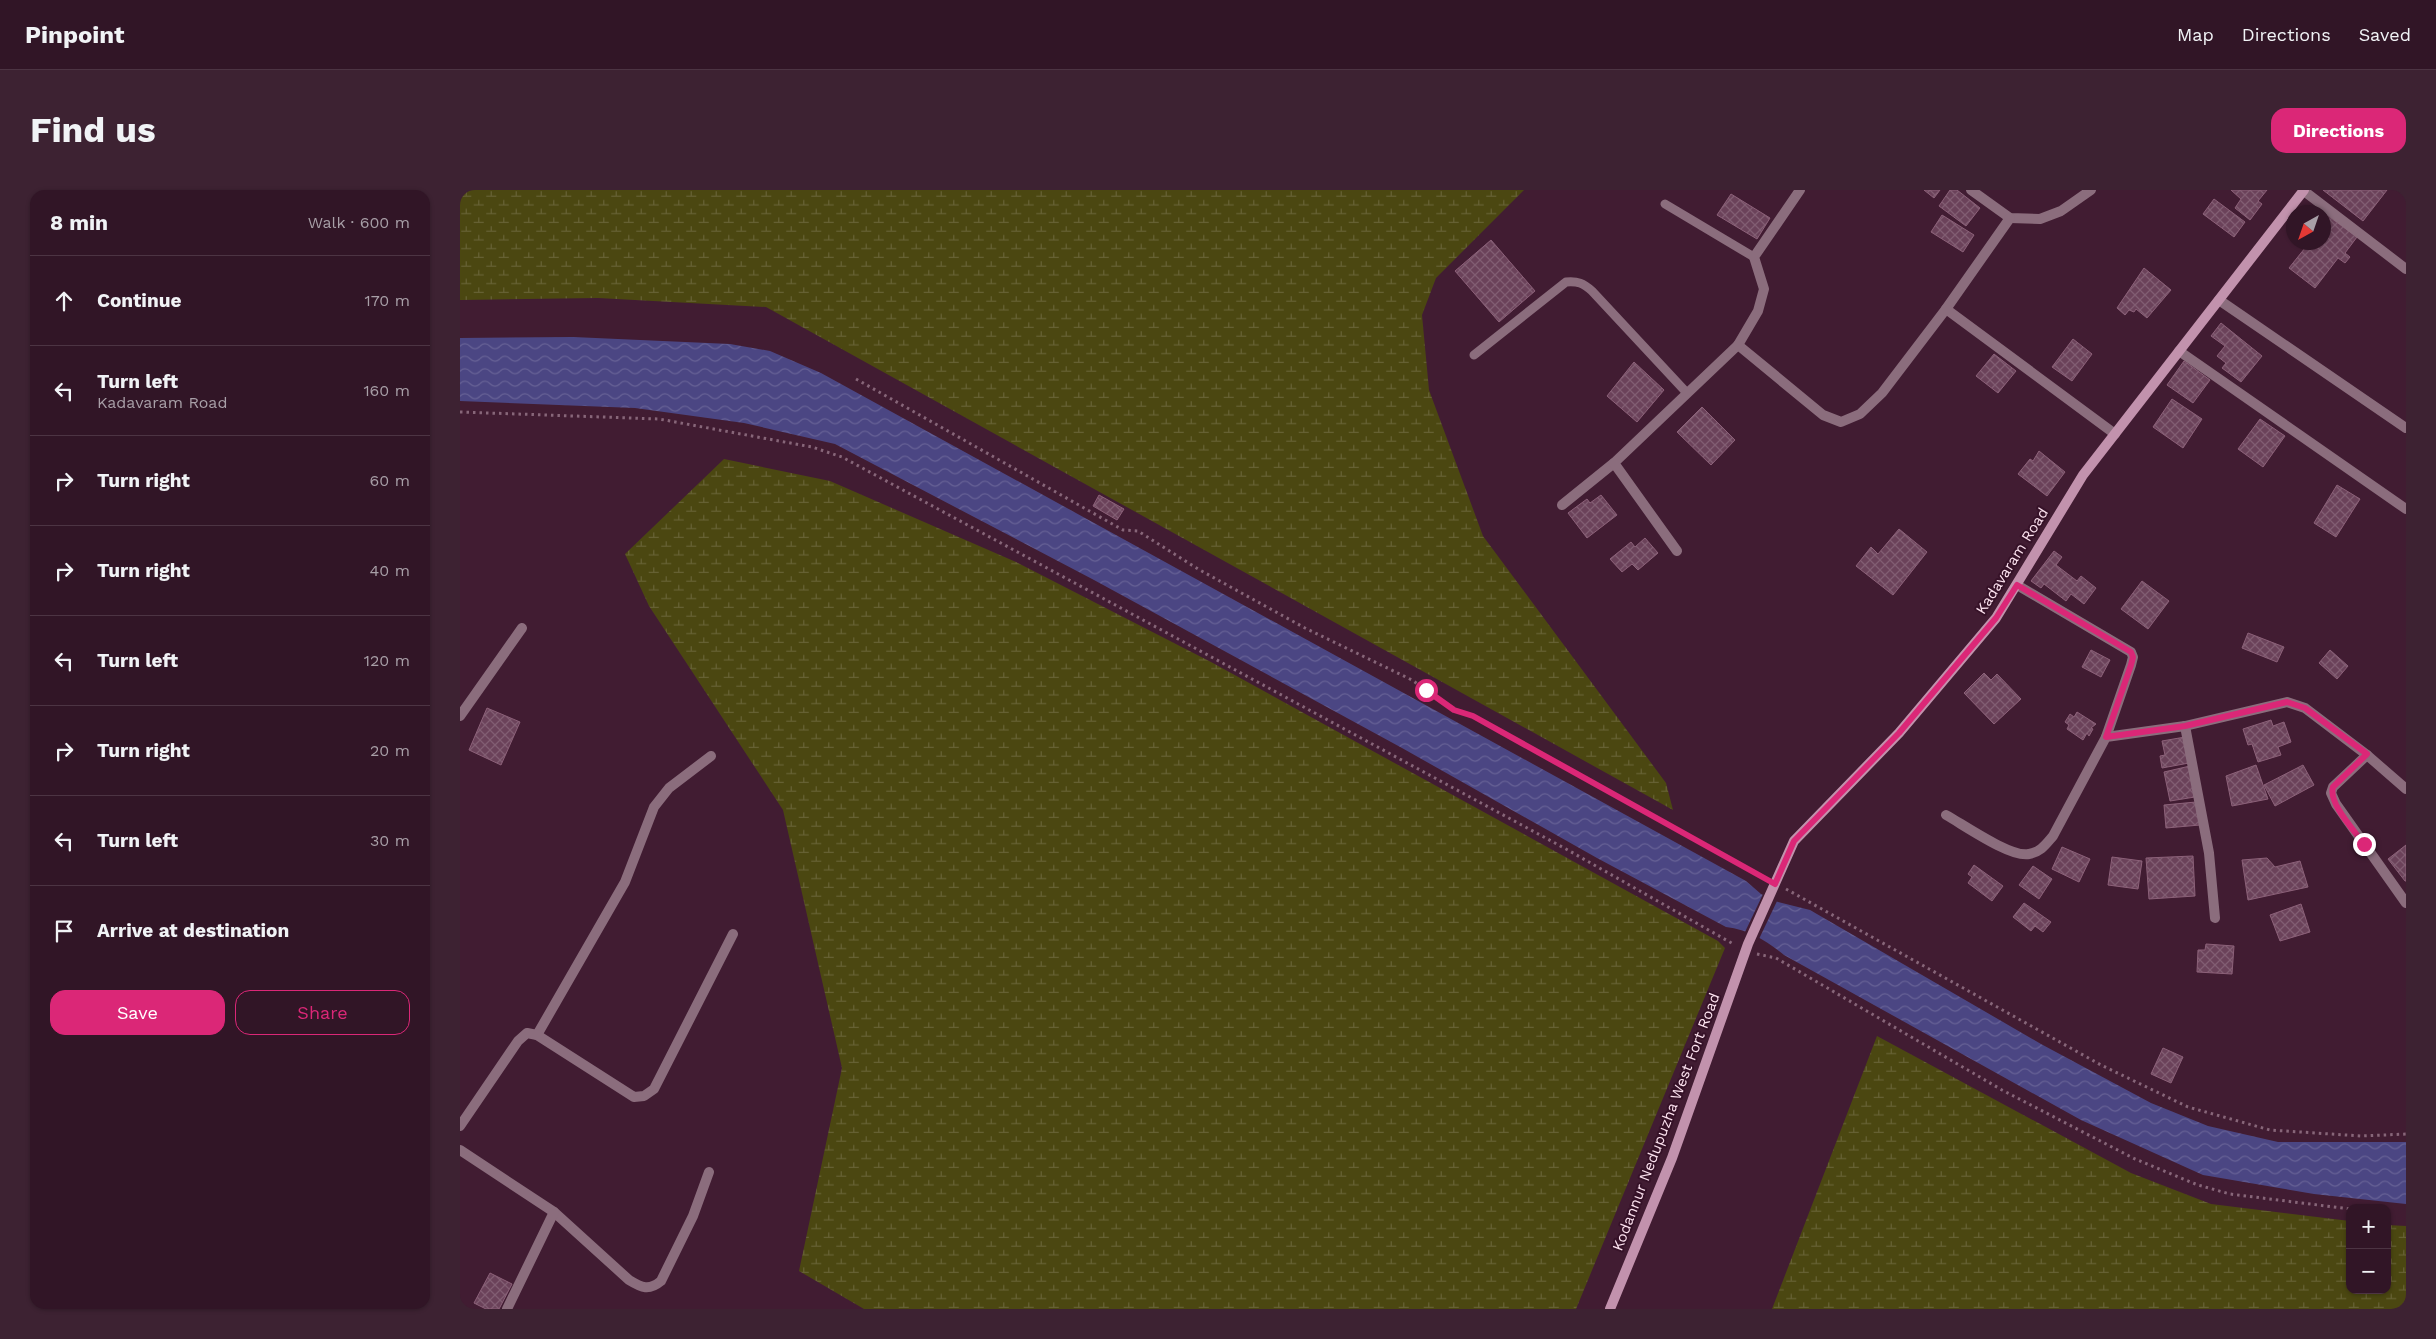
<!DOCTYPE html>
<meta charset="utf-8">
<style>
:root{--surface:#311526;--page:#3d2232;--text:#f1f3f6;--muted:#a89fa7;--line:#4c3443;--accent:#db2777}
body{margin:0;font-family:"Work Sans",sans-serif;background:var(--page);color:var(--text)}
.controls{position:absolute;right:15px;bottom:15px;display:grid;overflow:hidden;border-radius:10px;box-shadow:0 1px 4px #0004}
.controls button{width:45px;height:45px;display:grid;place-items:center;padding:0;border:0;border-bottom:1px solid var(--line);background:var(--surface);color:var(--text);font:25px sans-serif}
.compass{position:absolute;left:1826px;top:15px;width:45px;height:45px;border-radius:50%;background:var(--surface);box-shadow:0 1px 4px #0004;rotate:220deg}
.stop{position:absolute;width:15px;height:15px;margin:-11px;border:4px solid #db2777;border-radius:50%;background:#fff}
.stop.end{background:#db2777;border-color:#fff;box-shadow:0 1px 5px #0008}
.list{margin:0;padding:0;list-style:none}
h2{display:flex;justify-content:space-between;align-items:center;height:65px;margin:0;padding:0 20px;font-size:21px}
h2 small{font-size:16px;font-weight:400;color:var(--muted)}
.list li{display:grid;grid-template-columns:32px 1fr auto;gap:15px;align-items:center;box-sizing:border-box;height:90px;padding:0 20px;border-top:1px solid var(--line)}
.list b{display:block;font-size:19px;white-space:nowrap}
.list p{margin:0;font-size:16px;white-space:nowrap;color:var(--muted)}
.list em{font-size:16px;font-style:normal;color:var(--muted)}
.actions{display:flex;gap:10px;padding:15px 20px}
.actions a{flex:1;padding:11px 0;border:1px solid var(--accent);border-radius:15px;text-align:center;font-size:18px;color:var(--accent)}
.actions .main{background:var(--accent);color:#fff}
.icon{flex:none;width:28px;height:28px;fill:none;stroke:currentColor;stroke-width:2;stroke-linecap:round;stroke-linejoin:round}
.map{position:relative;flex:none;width:1946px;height:1119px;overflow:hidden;border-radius:15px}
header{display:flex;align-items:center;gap:30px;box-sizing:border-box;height:70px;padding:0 25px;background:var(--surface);border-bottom:1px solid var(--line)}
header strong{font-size:24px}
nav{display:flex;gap:28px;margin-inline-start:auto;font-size:18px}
.intro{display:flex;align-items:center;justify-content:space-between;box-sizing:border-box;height:120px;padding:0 30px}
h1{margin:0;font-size:35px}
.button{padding:12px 22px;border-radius:15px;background:var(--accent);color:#fff;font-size:18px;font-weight:700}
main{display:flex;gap:30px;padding:0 30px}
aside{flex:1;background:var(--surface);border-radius:15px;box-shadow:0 1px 4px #0004}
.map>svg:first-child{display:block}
</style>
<header>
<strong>Pinpoint</strong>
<nav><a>Map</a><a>Directions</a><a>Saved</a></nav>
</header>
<div class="intro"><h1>Find us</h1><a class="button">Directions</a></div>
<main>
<aside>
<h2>8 min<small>Walk · 600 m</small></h2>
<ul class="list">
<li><svg class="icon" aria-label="ahead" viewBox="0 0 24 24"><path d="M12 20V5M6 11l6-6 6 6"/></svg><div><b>Continue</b></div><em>170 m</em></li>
<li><svg class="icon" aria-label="left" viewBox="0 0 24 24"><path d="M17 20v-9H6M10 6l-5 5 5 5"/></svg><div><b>Turn left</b><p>Kadavaram Road</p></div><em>160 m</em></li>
<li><svg class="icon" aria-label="right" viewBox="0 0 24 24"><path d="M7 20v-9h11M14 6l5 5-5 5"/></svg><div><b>Turn right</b></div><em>60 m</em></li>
<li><svg class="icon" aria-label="right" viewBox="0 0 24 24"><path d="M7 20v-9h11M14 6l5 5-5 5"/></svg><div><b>Turn right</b></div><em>40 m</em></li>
<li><svg class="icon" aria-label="left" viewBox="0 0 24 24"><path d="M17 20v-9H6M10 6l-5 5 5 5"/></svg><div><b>Turn left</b></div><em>120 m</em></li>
<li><svg class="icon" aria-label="right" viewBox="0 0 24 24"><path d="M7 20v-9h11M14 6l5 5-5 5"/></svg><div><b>Turn right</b></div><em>20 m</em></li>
<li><svg class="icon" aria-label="left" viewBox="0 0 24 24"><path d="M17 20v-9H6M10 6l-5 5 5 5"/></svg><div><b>Turn left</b></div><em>30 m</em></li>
<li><svg class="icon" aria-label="arrive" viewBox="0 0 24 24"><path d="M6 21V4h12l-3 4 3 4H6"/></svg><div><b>Arrive at destination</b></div></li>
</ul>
<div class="actions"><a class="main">Save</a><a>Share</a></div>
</aside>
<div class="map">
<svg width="1946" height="1119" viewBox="0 0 1946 1119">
<defs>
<pattern id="wetland-marsh" width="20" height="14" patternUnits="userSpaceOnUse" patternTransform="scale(1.25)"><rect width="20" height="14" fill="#4b4711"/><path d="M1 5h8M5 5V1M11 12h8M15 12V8" fill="none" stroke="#666134"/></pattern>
<pattern id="water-waves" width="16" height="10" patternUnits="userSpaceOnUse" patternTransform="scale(1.25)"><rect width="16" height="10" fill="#4b4683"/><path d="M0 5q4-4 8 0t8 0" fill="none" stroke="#666195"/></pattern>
<pattern id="building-cross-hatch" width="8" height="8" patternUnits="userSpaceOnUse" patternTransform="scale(1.25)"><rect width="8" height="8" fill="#6b425a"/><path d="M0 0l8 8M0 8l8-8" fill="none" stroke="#815d72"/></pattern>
</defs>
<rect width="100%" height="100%" fill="#411c32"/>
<g fill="url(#wetland-marsh)">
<path d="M 0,0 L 1064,0 L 976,88 L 962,125 L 969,200 L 1023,346 L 1206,593 L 1213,620 L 306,117 L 138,108 L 0,110 Z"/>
<path d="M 264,269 L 370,291 L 556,372 L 751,472 L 1258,751 L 1265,758 L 1116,1119 L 404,1119 L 339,1081 L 382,878 L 323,620 L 189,416 L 165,364 Z"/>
<path d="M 1417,846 L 1671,983 L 1751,1014 L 1890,1031 L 1890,1100 L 1927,1100 L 1927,1035 L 1946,1036 L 1946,1119 L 1312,1119 Z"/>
</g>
<path fill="url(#water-waves)" d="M 113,147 L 270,154 L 310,161 L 361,183 L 1286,691 L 1301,704 L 1318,712 L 1350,720 L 1581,854 L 1691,913 L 1748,936 L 1818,952 L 1946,952 L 1946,1014 L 1854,1004 L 1743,985 L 1621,930 L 1324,765 C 1305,750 1290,740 1266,737 L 1137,668 L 942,558 L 634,390 L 375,254 L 284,233 L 175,218 L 0,211 L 0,148 Z"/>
<path fill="#411c32" d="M 1304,702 L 1318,709 L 1299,749 L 1285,742 Z"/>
<g fill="url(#building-cross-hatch)" stroke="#8c6179">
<path d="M 1464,0 L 1480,0 L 1474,8 Z"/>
<path d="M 1490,0 L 1497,0 L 1520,18 L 1506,36 L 1479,16 Z"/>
<path d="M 1771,0 L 1807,0 L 1798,11 L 1802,14 L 1790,30 L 1775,18 L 1781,9 Z"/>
<path d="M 1863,0 L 1927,0 L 1903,31 Z"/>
<path d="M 1271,4 L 1310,28 L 1297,49 L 1257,25 Z"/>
<path d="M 1754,9 L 1785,32 L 1774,47 L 1743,24 Z"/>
<path d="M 1482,25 L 1514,45 L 1503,62 L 1471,42 Z"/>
<path d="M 1867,25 L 1897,47 L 1885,63 L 1890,67 L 1885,73 L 1878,68 L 1855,98 L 1829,78 L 1845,58 L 1839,52 L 1864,52 L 1864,30 Z"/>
<path d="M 1031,50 L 1075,101 L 1039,132 L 995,81 Z"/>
<path d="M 1684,78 L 1711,100 L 1687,128 L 1676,119 L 1674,122 L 1669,120 L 1665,125 L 1657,118 Z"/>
<path d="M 1761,133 L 1802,166 L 1781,192 L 1762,178 L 1766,173 L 1757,166 L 1765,156 L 1751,146 Z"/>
<path d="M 1613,149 L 1632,164 L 1612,191 L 1592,177 Z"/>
<path d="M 1534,164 L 1556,181 L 1538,203 L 1516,186 Z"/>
<path d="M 1724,171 L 1750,190 L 1733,213 L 1707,195 Z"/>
<path d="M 1174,172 L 1204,200 L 1177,232 L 1147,206 Z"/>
<path d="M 1712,209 L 1742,229 L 1723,258 L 1693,237 Z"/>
<path d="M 1242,217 L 1275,250 L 1251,275 L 1217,242 Z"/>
<path d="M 1800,229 L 1825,246 L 1803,277 L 1778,259 Z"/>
<path d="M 1579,261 L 1605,282 L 1587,306 L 1558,284 L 1570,269 L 1573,271 Z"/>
<path d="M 1877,295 L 1900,309 L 1876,347 L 1854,333 Z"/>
<path d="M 639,305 L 664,319 L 657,330 L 633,316 Z"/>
<path d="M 1141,305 L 1157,325 L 1127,348 L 1108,323 L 1127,309 L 1130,313 Z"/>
<path d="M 1439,339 L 1467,362 L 1433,405 L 1396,376 L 1411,357 L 1418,364 Z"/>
<path d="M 1185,348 L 1198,363 L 1178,380 L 1172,374 L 1162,382 L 1150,369 L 1171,352 L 1175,357 Z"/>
<path d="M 1594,361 L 1602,367 L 1596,375 L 1617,391 L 1621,386 L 1636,398 L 1624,414 L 1611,404 L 1606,411 L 1584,394 L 1581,398 L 1571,391 Z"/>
<path d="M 1682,391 L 1709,411 L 1688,439 L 1661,419 Z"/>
<path d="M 1788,443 L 1824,457 L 1817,472 L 1782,458 Z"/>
<path d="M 1631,460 L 1650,470 L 1641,487 L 1622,477 Z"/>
<path d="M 1870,460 L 1888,476 L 1877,489 L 1859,473 Z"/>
<path d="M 1524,483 L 1531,490 L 1537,484 L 1561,509 L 1534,534 L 1504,503 Z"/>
<path d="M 27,518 L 60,532 L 41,575 L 9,560 Z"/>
<path d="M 1617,522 L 1636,534 L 1631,538 L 1633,539 L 1629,546 L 1627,543 L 1623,550 L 1607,539 L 1609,535 L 1605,532 L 1610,524 L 1614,527 Z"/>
<path d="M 1811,530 L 1813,536 L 1824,532 L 1831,552 L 1818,557 L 1821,565 L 1798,572 L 1792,554 L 1788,555 L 1783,539 Z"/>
<path d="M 1725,547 L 1729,573 L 1702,578 L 1700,566 L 1705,565 L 1702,551 Z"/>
<path d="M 1796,575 L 1808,609 L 1772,616 L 1766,586 Z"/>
<path d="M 1843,575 L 1854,595 L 1815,616 L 1804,595 Z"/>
<path d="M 1730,576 L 1735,607 L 1710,611 L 1704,582 Z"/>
<path d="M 1736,612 L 1740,635 L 1706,638 L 1704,615 Z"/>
<path d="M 1946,655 L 1946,691 L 1945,691 L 1928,669 Z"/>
<path d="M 1602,657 L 1630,669 L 1619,692 L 1592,679 Z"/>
<path d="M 1733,666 L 1735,706 L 1689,709 L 1686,668 Z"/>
<path d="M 1652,667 L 1682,671 L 1678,699 L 1648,695 Z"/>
<path d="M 1807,668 L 1815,677 L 1840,671 L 1848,697 L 1788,710 L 1782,670 Z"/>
<path d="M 1514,675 L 1543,696 L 1532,711 L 1508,693 L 1512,687 L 1508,684 Z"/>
<path d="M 1573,676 L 1592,689 L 1579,709 L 1559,695 Z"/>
<path d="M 1564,713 L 1591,732 L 1583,742 L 1575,736 L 1571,741 L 1553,727 Z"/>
<path d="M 1841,714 L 1850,742 L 1820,751 L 1810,725 Z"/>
<path d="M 1746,754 L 1774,756 L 1772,784 L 1737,782 L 1738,760 L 1745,760 Z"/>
<path d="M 1703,858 L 1723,867 L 1711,893 L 1691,884 Z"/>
<path d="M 30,1083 L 52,1094 L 39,1119 L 26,1119 L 14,1113 Z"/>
</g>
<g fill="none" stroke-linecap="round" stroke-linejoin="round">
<g stroke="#876679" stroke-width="3" stroke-dasharray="2.5 4" stroke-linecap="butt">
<path d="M 396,189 L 663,340 L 678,341 L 738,379 L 845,438 L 952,490 L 994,520 L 1013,526 L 1305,688"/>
<path d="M 0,222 L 199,229 L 352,257 L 382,267 L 1106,659 L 1275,755"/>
<path d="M 1326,699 L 1641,875 L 1728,917 L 1810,940 L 1901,946 L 1946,944"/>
<path d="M 1297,764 L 1316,768 L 1542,900 L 1675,969 L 1738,995 L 1770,1004 L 1890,1019"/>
</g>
<g stroke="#8b6d7d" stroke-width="9">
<path d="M 1205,14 L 1294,67"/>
<path d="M 1014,165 L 1106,92 C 1118,91 1123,93 1132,101 L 1227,203"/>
</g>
<g stroke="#8b6d7d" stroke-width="10">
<path d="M 1511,0 L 1550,28 L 1580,29 L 1601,21 L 1631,0"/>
<path d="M 1844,1 L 1946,79"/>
<path d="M 1759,110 L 1946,238"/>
<path d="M 1486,119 L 1550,28"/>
<path d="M 1278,155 L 1363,225 L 1381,232 L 1400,224 L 1422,203 L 1486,119 L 1655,244"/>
<path d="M 1719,161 L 1946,319"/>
<path d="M 1102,315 L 1154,273"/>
<path d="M 1217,361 L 1154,273 L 1278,155 L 1298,121 L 1304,99 L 1294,67 L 1340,0"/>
<path d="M 1557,395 L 1671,462 L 1673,467 L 1671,475 L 1646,547"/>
<path d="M 0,526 L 62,438"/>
<path d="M 1725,536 L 1749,663 L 1755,728"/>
<path d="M 1907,565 L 1873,597 L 1871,603 L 1876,614 L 1946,713"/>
<path d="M 1486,625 C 1504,635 1551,668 1569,664 C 1581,662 1586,654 1593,646 L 1646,547 L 1725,536 L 1827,512 L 1845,518 L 1907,565 L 1946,599"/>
<path d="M 77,845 L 165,692 L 194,617 L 209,598 L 251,566"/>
<path d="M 0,936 L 58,851 L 67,843 L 77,845 L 174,907 L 184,906 L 194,899 L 273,744"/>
<path d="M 0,960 L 94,1022 L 169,1090 C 182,1098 189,1101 201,1091 L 233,1026 L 249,982"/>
<path d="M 47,1119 L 94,1022"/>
</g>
<path stroke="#c292ad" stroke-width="10" d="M 1150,1119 L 1212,968 L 1288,754 L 1334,651 L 1439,543 L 1536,428 L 1623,285 L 1844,0"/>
</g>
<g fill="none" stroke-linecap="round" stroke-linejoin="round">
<path stroke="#db2777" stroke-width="6" d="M 966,500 L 994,520 L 1013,526 L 1315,694 L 1334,651 L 1439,543 L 1536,428 L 1557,395 L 1671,462 L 1673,467 L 1671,475 L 1646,547 L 1725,536 L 1827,512 L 1845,518 L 1907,564 L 1873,597 C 1868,613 1894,640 1904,654"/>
</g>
<g text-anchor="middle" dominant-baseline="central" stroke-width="4" stroke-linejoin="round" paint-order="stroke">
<g font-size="15" fill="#fde3f0" stroke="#361228">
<text transform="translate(1552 371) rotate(-58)">Kadavaram Road</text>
<text transform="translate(1206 932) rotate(-69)">Kodannur Nedupuzha West Fort Road</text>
</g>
</g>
</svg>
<div class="controls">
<button>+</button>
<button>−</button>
</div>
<svg class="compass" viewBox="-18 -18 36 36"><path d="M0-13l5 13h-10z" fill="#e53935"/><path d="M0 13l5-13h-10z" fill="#a89fa7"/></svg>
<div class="stop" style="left:966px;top:500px"></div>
<div class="stop end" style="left:1904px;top:654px"></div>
</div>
</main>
